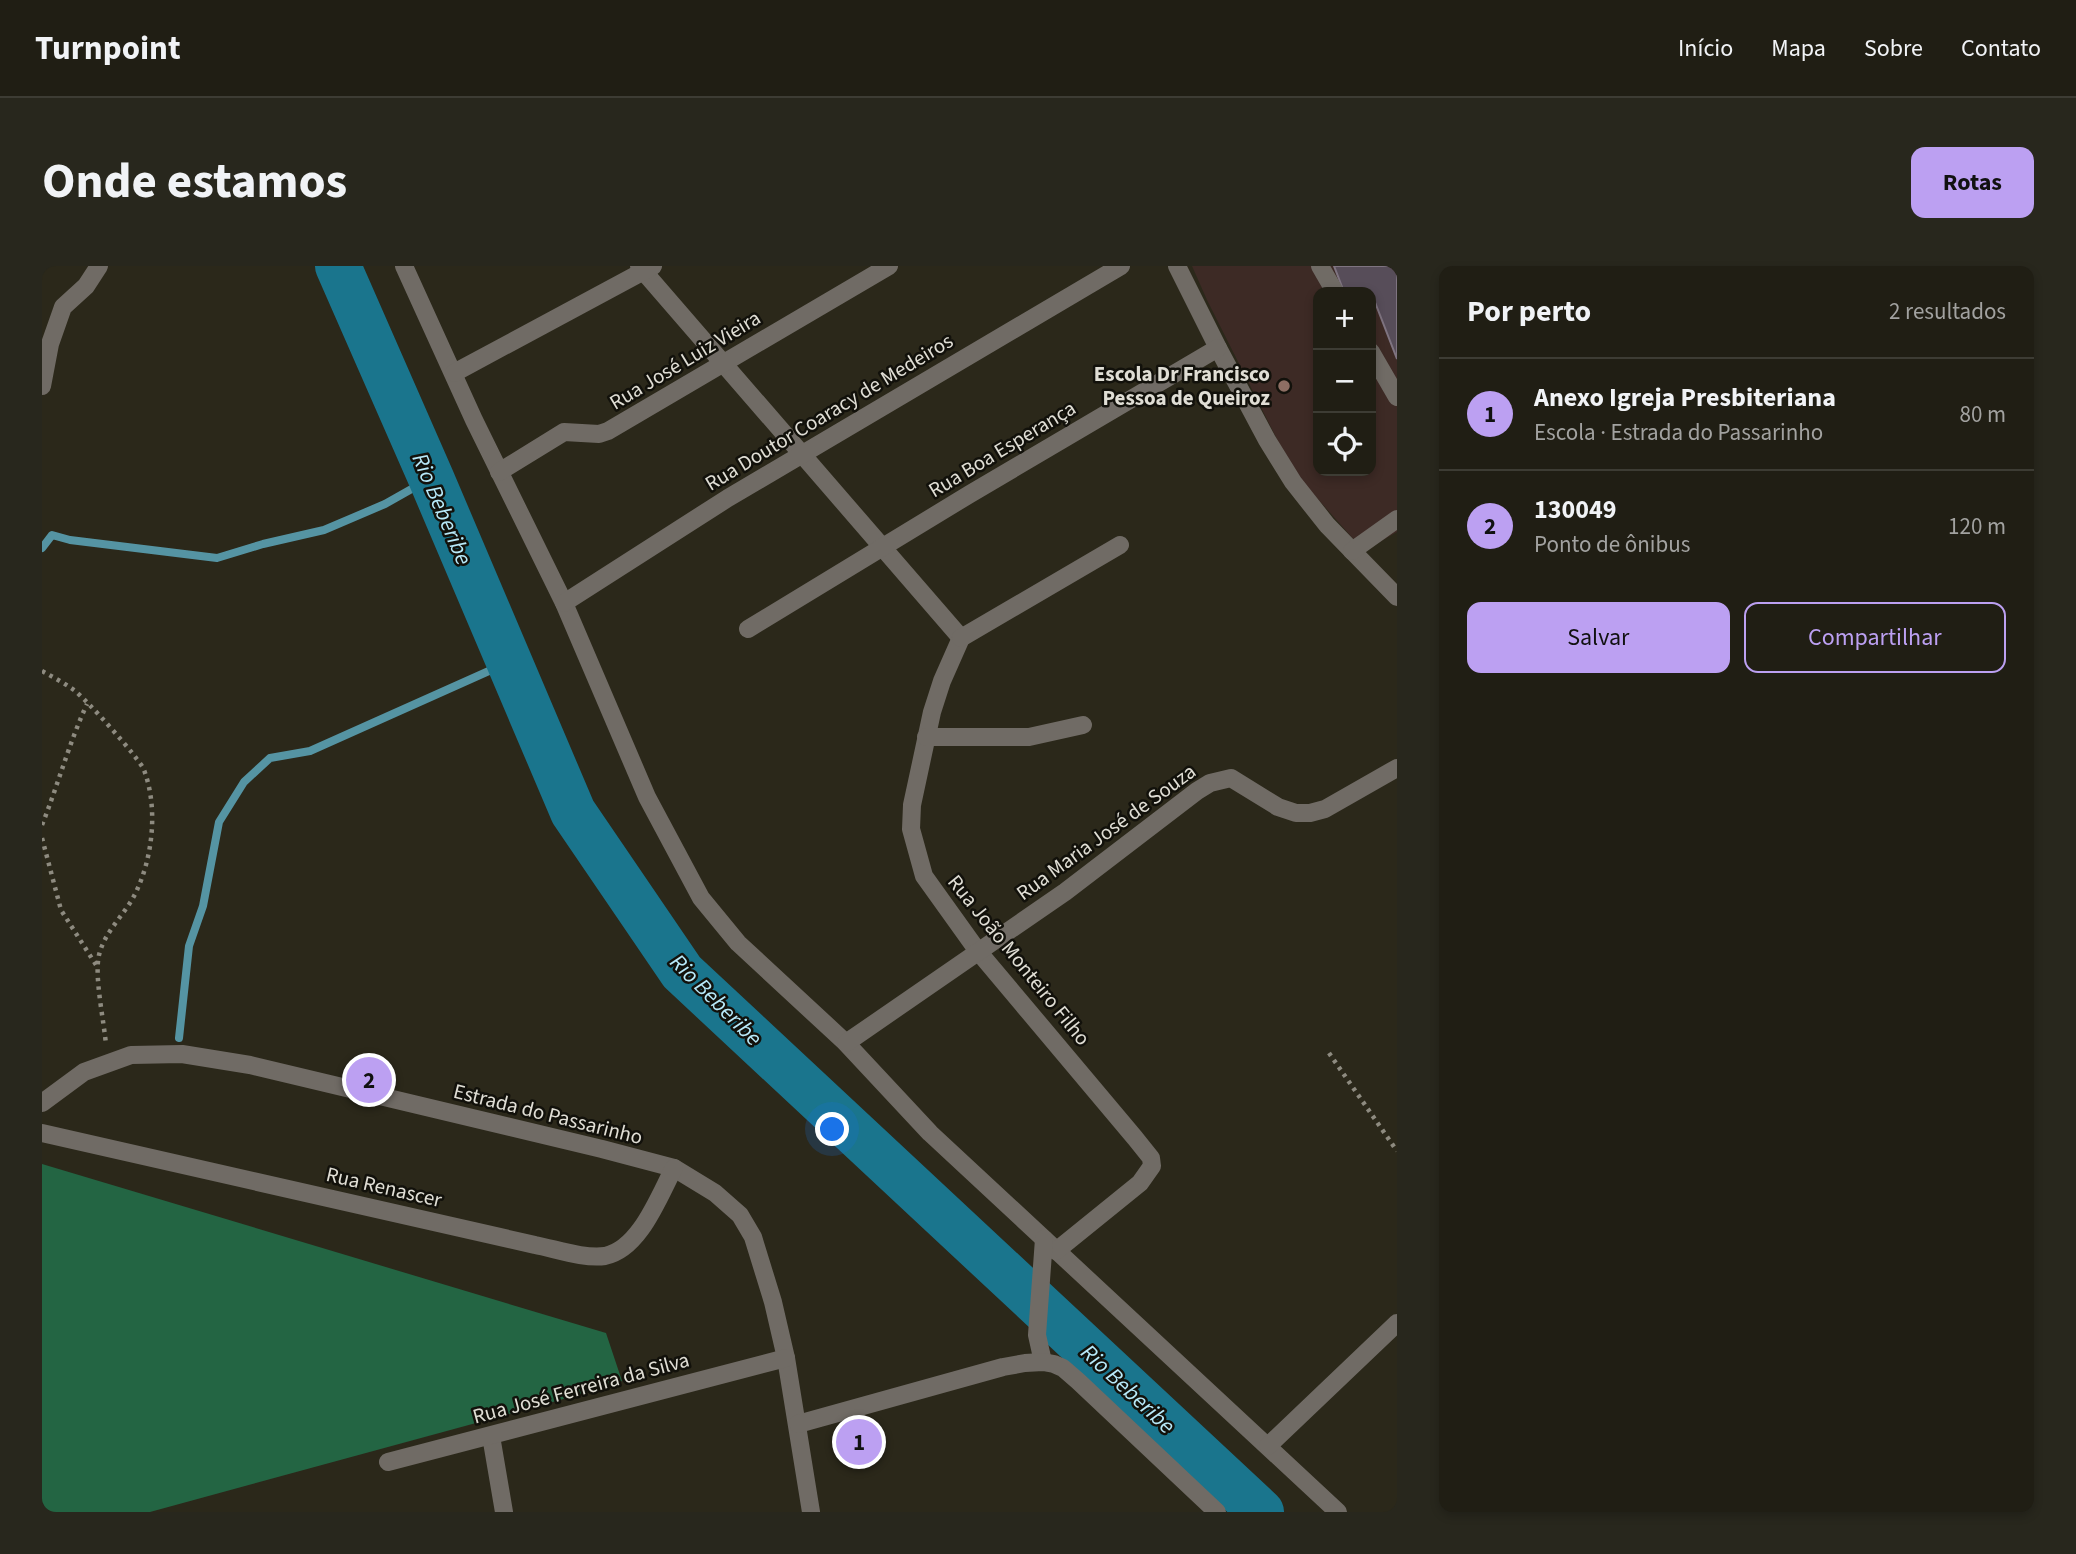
<!DOCTYPE html>
<html lang="pt">
<meta charset="utf-8">
<style>
:root{--surface:#201e14;--page:#28271d;--text:#f1f3f6;--muted:#a2a2a0;--line:#3d3c34;--accent:#bca0f2}
body{margin:0;font-family:"Source Sans 3",sans-serif;background:var(--page);color:var(--text)}
.controls{position:absolute;right:21px;top:21px;display:grid;overflow:hidden;border-radius:14px;box-shadow:0 4px 10px #0003}
.controls button{width:63px;height:63px;display:grid;place-items:center;padding:0;border:0;border-bottom:2px solid var(--line);background:var(--surface);color:var(--text);font:35px sans-serif}
.you{position:absolute;left:791px;top:864px;width:24px;height:24px;margin:-18px;border:5px solid #fff;border-radius:50%;background:#1a73e8;box-shadow:0 0 0 10px #1a73e833}
.badge{display:grid;place-items:center;width:46px;height:46px;border-radius:50%;background:var(--accent);color:#111;font-size:23px;font-weight:700}
.pin{position:absolute;translate:-50% -50%;border:4px solid #fff;box-shadow:0 2px 7px #0006}
.list{margin:0;padding:0;list-style:none}
h2{display:flex;justify-content:space-between;align-items:center;height:91px;margin:0;padding:0 28px;font-size:30px}
h2 small{font-size:23px;font-weight:400;color:var(--muted)}
.list li{display:grid;grid-template-columns:46px 1fr auto;gap:21px;align-items:center;box-sizing:border-box;height:112px;padding:0 28px;border-top:2px solid var(--line)}
.list b{display:block;font-size:26px;white-space:nowrap}
.list p{margin:0;font-size:23px;white-space:nowrap;color:var(--muted)}
.list em{font-size:23px;font-style:normal;color:var(--muted)}
.actions{display:flex;gap:14px;padding:21px 28px}
.actions a{flex:1;padding:16px 0;border:2px solid var(--accent);border-radius:14px;text-align:center;font-size:24px;color:var(--accent)}
.actions .main{background:var(--accent);color:#111}
.icon{flex:none;width:38px;height:38px;fill:none;stroke:currentColor;stroke-width:2;stroke-linecap:round;stroke-linejoin:round}
.map{position:relative;flex:none;width:1355px;height:1246px;overflow:hidden;border-radius:14px}
header{display:flex;align-items:center;gap:42px;box-sizing:border-box;height:98px;padding:0 35px;background:var(--surface);border-bottom:2px solid var(--line)}
header strong{font-size:33px}
nav{display:flex;gap:38px;margin-inline-start:auto;font-size:24px}
.intro{display:flex;align-items:center;justify-content:space-between;box-sizing:border-box;height:168px;padding:0 42px}
h1{margin:0;font-size:49px}
.button{padding:18px 32px;border-radius:14px;background:var(--accent);color:#111;font-size:24px;font-weight:700}
main{display:flex;gap:42px;padding:0 42px}
aside{flex:1;background:var(--surface);border-radius:14px;box-shadow:0 4px 10px #0003}
.map>svg:first-child{display:block}
</style>
<header>
<strong>Turnpoint</strong>
<nav><a>Início</a><a>Mapa</a><a>Sobre</a><a>Contato</a></nav>
</header>
<div class="intro"><h1>Onde estamos</h1><a class="button">Rotas</a></div>
<main>
<div class="map">
<svg width="1355" height="1246" viewBox="0 0 1355 1246">
<rect width="100%" height="100%" fill="#2b281a"/>
<path fill="#3d2a25" fill-rule="evenodd" d="M 1150,0 L 1355,0 L 1355,266 L 1322,285 L 1251,205 L 1165,34 ZM 1276,26 L 1329,26 L 1329,205 L 1276,205 Z"/>
<path fill="#236543" d="M 0,898 L 564,1067 L 580,1115 L 518,1134 L 108,1246 L 0,1246 Z"/>
<g fill="none" stroke-linecap="round" stroke-linejoin="round">
<g stroke="#5594a3" stroke-width="8">
<path d="M 0,282 L 10,269 L 28,274 L 175,292 L 221,278 L 282,264 L 343,238 L 389,212"/>
<path d="M 137,772 L 147,680 L 161,640 L 177,556 L 202,516 L 228,492 L 268,485 L 467,396"/>
</g>
<path stroke="#1a758d" stroke-width="46" d="M 296,0 L 389,212 L 531,546 L 640,706 L 1219,1246"/>
</g>
<path fill="#574d59" stroke="#7f7481" stroke-width="2" d="M 1292,0 L 1355,0 L 1355,93 L 1329,26 L 1302,26 Z"/>
<g fill="none" stroke-linecap="round" stroke-linejoin="round">
<g stroke="#8e8b80" stroke-width="4.5" stroke-dasharray="3.5 5" stroke-linecap="butt">
<path d="M 0,405 C 11,411 22,417 32,424 C 43,432 98,493 102,504 C 116,541 111,589 95,624 C 85,647 63,664 57,689 C 52,710 62,755 64,779"/>
<path d="M 0,559 C 16,519 27,477 45,438"/>
<path d="M 0,572 L 19,644 L 56,702"/>
<path d="M 1287,787 L 1355,885"/>
</g>
<g stroke="#706b65" stroke-width="18">
<path d="M 362,0 L 432,154 L 522,337 L 605,531 L 659,632 L 696,677 L 804,777 L 888,867 L 1296,1246"/>
<path d="M 597,0 L 919,372"/>
<path d="M 1135,0 L 1176,82 L 1225,174 L 1251,216 L 1285,259 L 1355,331"/>
<path d="M 1278,0 L 1293,26"/>
<path d="M 1329,86 L 1355,131"/>
<path d="M 412,107 L 611,0"/>
<path d="M 0,120 L 8,78 L 21,41 L 44,20 L 57,0"/>
<path d="M 457,206 L 522,166 L 557,168 L 566,165 L 847,0"/>
<path d="M 1310,285 L 1355,253"/>
<path d="M 522,337 L 686,232 L 1079,0"/>
<path d="M 706,363 L 928,228 L 1176,82"/>
<path d="M 919,372 L 900,415 L 890,446 L 870,539 L 869,563 L 882,610 L 935,684 L 1093,872 L 1109,892 L 1110,900 L 1098,917 L 1014,985"/>
<path d="M 919,372 L 1078,279"/>
<path d="M 884,471 L 987,471 L 1041,459"/>
<path d="M 804,777 L 1023,626 L 1155,525 L 1168,517 L 1189,512 L 1236,541 L 1254,547 L 1268,547 L 1283,543 L 1355,502"/>
<path d="M 0,837 L 42,806 L 89,789 L 140,788 L 208,799 L 560,883 L 632,902 L 673,927 L 698,949 L 711,971 L 731,1036 L 744,1092 L 769,1246"/>
<path d="M 0,867 L 493,979 C 514,983 542,993 563,990 C 598,983 617,930 632,902"/>
<path d="M 1001,1096 L 995,1069 L 1002,973"/>
<path d="M 756,1158 L 961,1101 L 983,1097 L 1001,1096 L 1012,1098 L 1021,1102 L 1036,1115 L 1175,1246"/>
<path d="M 449,1170 L 462,1246"/>
<path d="M 1226,1180 L 1355,1057"/>
<path d="M 346,1196 L 744,1092"/>
</g>
</g>
<circle fill="#8d6e63" stroke="#12110b" stroke-width="2.5" cx="1242" cy="120" r="7"/>
<g text-anchor="middle" dominant-baseline="central" stroke-width="5" stroke-linejoin="round" paint-order="stroke">
<g font-size="21" fill="#e0ded5" stroke="#12110b">
<text transform="translate(643 94) rotate(-31)">Rua José Luiz Vieira</text>
<text transform="translate(787 146) rotate(-31)">Rua Doutor Coaracy de Medeiros</text>
<text transform="translate(960 183) rotate(-31)">Rua Boa Esperança</text>
<text transform="translate(1064 566) rotate(-36)">Rua Maria José de Souza</text>
<text transform="translate(977 694) rotate(51)">Rua João Monteiro Filho</text>
<text transform="translate(506 848) rotate(14)">Estrada do Passarinho</text>
<text transform="translate(342 921) rotate(13)">Rua Renascer</text>
<text transform="translate(539 1122) rotate(-15)">Rua José Ferreira da Silva</text>
</g>
<g font-size="21" font-weight="bold" fill="#e0ded5" stroke="#12110b" text-anchor="end">
<text x="1228" y="108">Escola Dr Francisco<tspan x="1228" dy="24">Pessoa de Queiroz</tspan></text>
</g>
<g font-size="23" font-style="italic" fill="#b8eafa" stroke="#12110b">
<text transform="translate(400 243) rotate(67)">Rio Beberibe</text>
<text transform="translate(674 734) rotate(45)">Rio Beberibe</text>
<text transform="translate(1086 1123) rotate(43)">Rio Beberibe</text>
</g>
</g>
</svg>
<div class="controls">
<button>+</button>
<button>−</button>
<button><svg class="icon" aria-label="locate" viewBox="0 0 24 24"><circle cx="12" cy="12" r="6"/><path d="M12 2v4M12 18v4M2 12h4M18 12h4"/></svg></button>
</div>
<div class="you"></div>
<div class="pin badge" style="left:817px;top:1176px">1</div>
<div class="pin badge" style="left:327px;top:814px">2</div>
</div>
<aside>
<h2>Por perto<small>2 resultados</small></h2>
<ul class="list">
<li><span class="badge">1</span><div><b>Anexo Igreja Presbiteriana</b><p>Escola · Estrada do Passarinho</p></div><em>80 m</em></li>
<li><span class="badge">2</span><div><b>130049</b><p>Ponto de ônibus</p></div><em>120 m</em></li>
</ul>
<div class="actions"><a class="main">Salvar</a><a>Compartilhar</a></div>
</aside>
</main>
